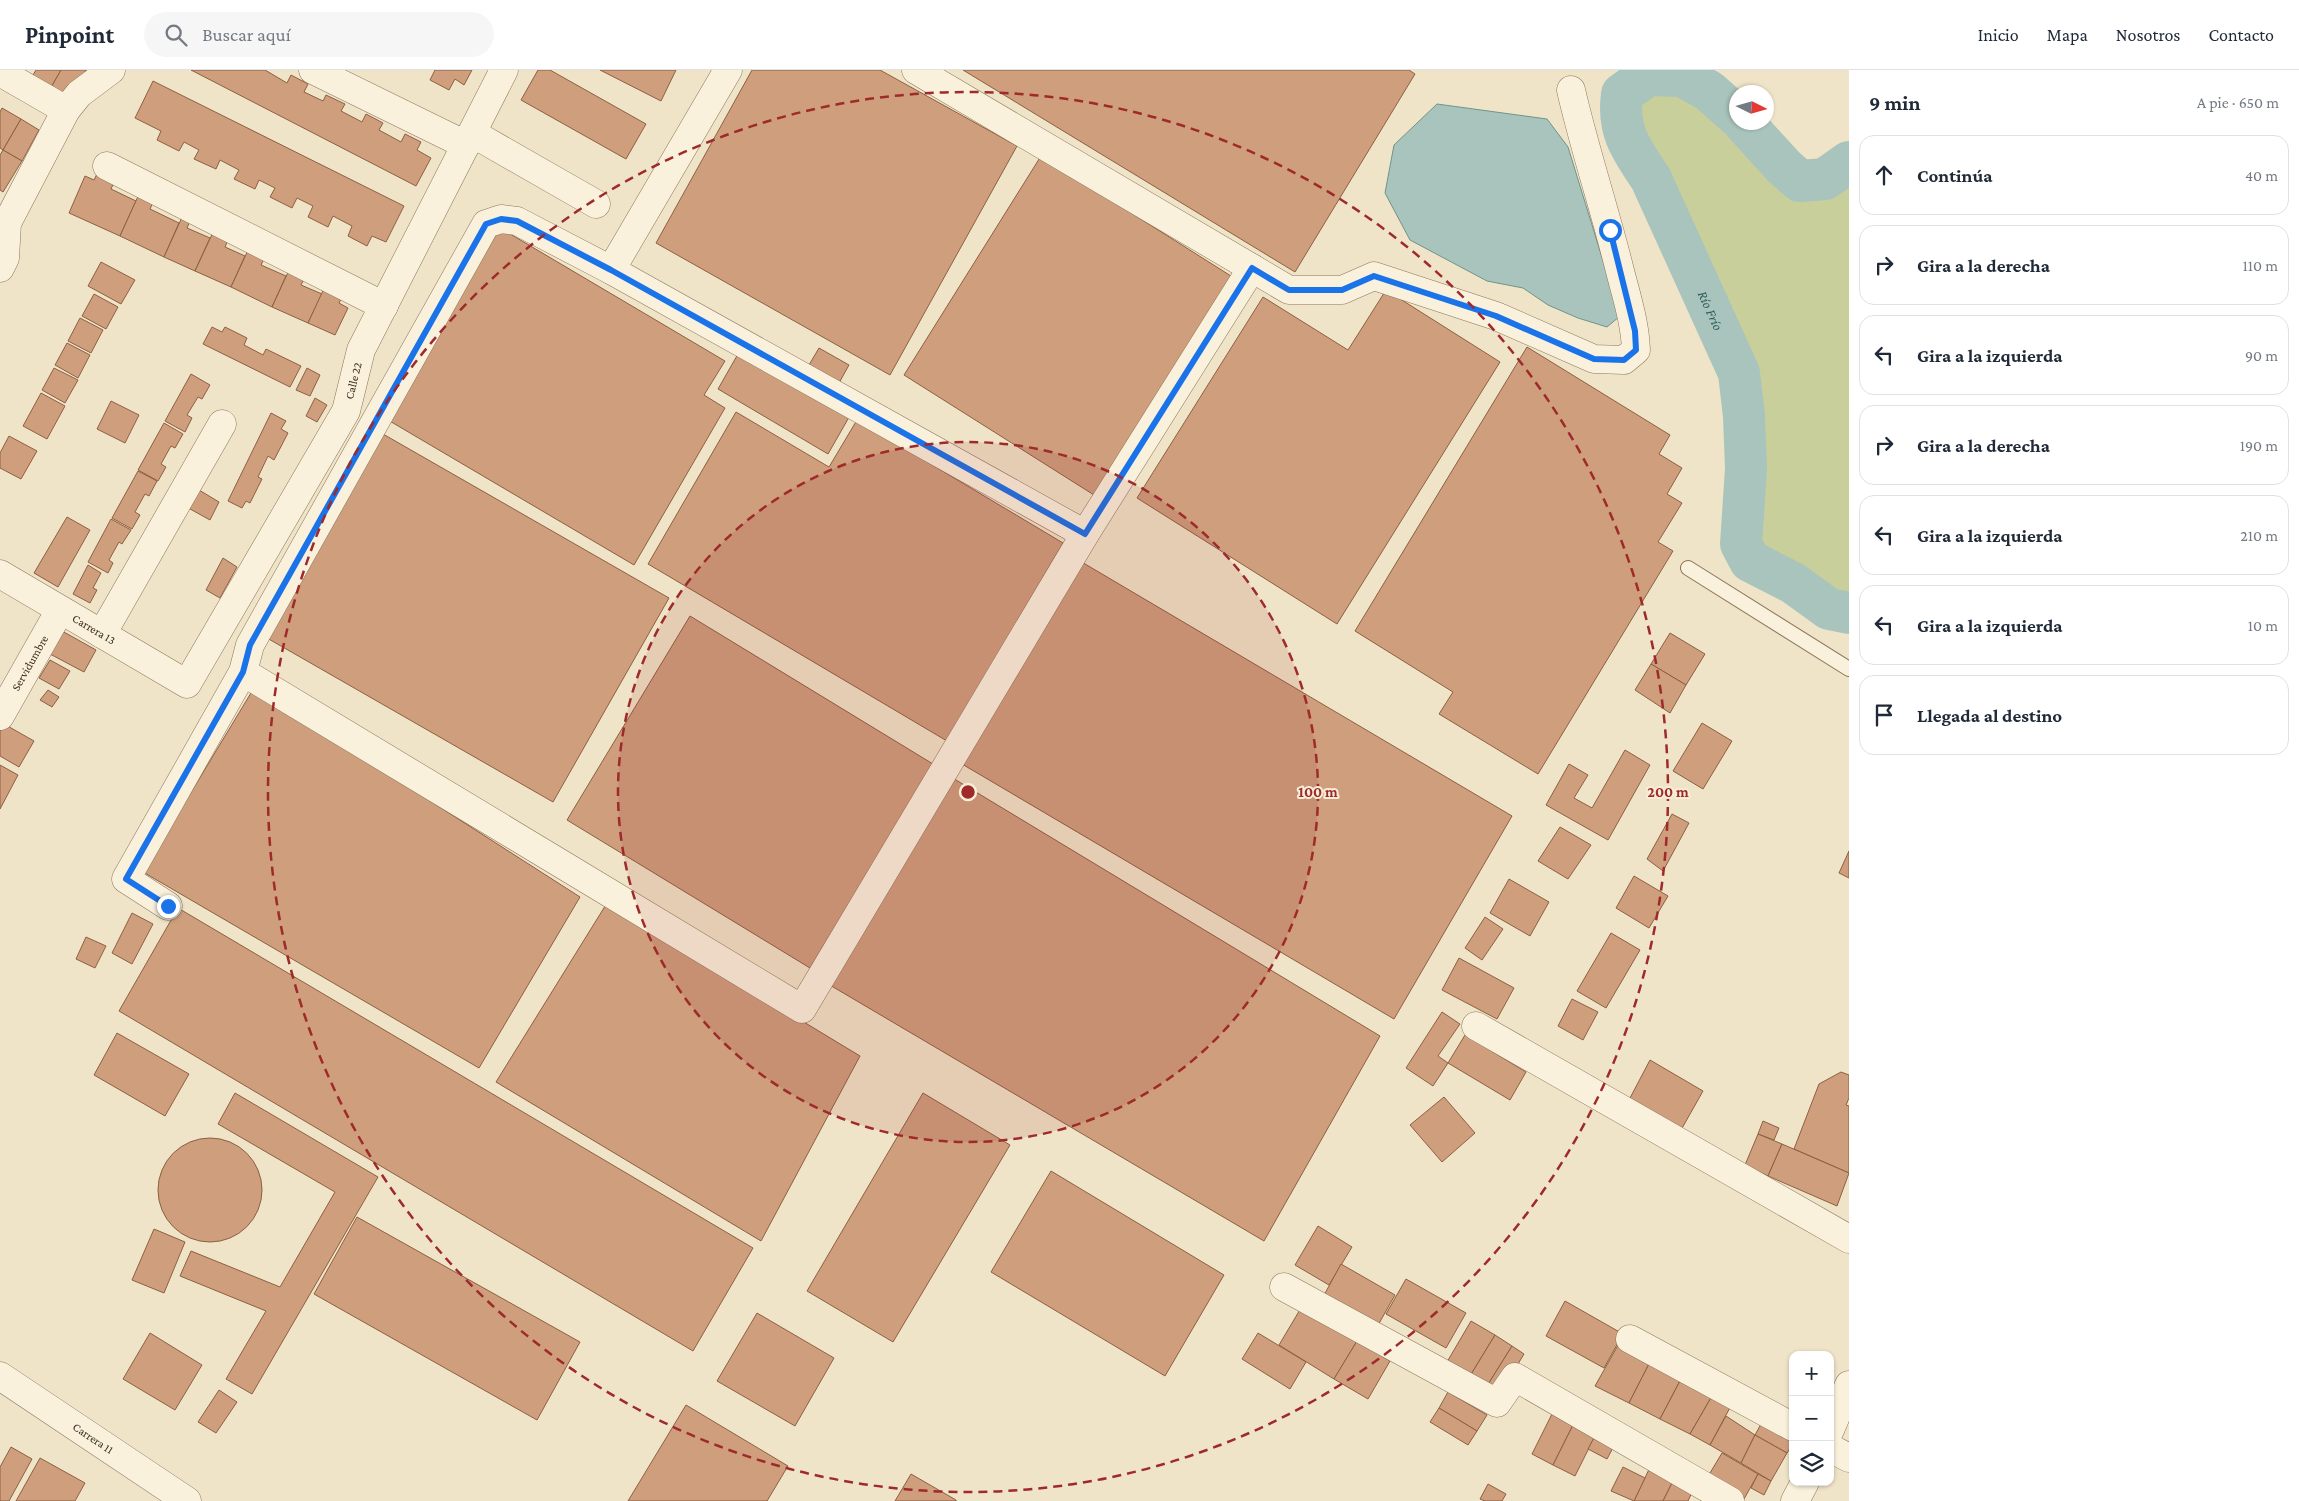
<!DOCTYPE html>
<html lang="es">
<meta charset="utf-8">
<style>
:root{--surface:#fff;--page:#f6f6f7;--text:#1f2937;--muted:#747a83;--line:#e0e1e3}
body{margin:0;font-family:"Crimson Pro",serif;background:var(--page);color:var(--text)}
.controls{position:absolute;right:15px;bottom:15px;display:grid;overflow:hidden;border-radius:10px;box-shadow:0 1px 4px #0004}
.controls button{width:45px;height:45px;display:grid;place-items:center;padding:0;border:0;border-bottom:1px solid var(--line);background:var(--surface);color:var(--text);font:25px sans-serif}
.compass{position:absolute;left:1729px;top:15px;width:45px;height:45px;border-radius:50%;background:var(--surface);box-shadow:0 1px 4px #0004;rotate:95deg}
.stop{position:absolute;width:15px;height:15px;margin:-11px;border:4px solid #1a73e8;border-radius:50%;background:#fff}
.stop.end{background:#1a73e8;border-color:#fff;box-shadow:0 1px 5px #0008}
.list{margin:0;padding:0;list-style:none}
h2{display:flex;justify-content:space-between;align-items:center;height:65px;margin:0;padding:0 20px;font-size:21px}
h2 small{font-size:16px;font-weight:400;color:var(--muted)}
.list li{display:grid;grid-template-columns:32px 1fr auto;gap:15px;align-items:center;box-sizing:border-box;height:80px;margin:0 10px 10px;padding:0 10px;border:1px solid var(--line);border-radius:15px}
.list b{display:block;font-size:19px;white-space:nowrap}
.list em{font-size:16px;font-style:normal;color:var(--muted)}
.icon{flex:none;width:28px;height:28px;fill:none;stroke:currentColor;stroke-width:2;stroke-linecap:round;stroke-linejoin:round}
.map{position:relative;flex:none;width:1849px;height:1431px;overflow:hidden}
header{display:flex;align-items:center;gap:30px;box-sizing:border-box;height:70px;padding:0 25px;background:var(--surface);border-bottom:1px solid var(--line)}
header strong{font-size:24px}
nav{display:flex;gap:28px;margin-inline-start:auto;font-size:18px}
.search{width:350px;height:45px;background:var(--page);display:flex;align-items:center;gap:12px;box-sizing:border-box;padding:0 18px;border-radius:28px;color:var(--muted);font-size:19px}
main{display:flex}
aside{flex:1;background:var(--surface)}
.map>svg:first-child{display:block}
</style>
<header>
<strong>Pinpoint</strong>
<div class="search"><svg class="icon" aria-label="search" viewBox="0 0 24 24"><circle cx="10" cy="10" r="6"/><path d="M15 15l6 6"/></svg>Buscar aquí</div>
<nav><a>Inicio</a><a>Mapa</a><a>Nosotros</a><a>Contacto</a></nav>
</header>
<main>
<div class="map">
<svg width="1849" height="1431" viewBox="0 0 1849 1431">
<rect width="100%" height="100%" fill="#f0e4c8"/>
<path fill="#c9cf9b" d="M 1648,5 L 1682,6 L 1709,21 L 1736,45 L 1736,52 L 1743,53 L 1784,97 L 1800,111 L 1825,109 L 1849,92 L 1849,543 L 1829,539 L 1793,513 L 1750,491 L 1741,474 L 1746,399 L 1744,346 L 1739,303 L 1651,109 C 1631,79 1617,61 1622,24 Z"/>
<path fill="#a9c4bc" stroke="#6f938a" d="M 1437,34 L 1547,49 L 1568,77 L 1620,246 L 1607,257 L 1578,248 L 1548,235 L 1523,218 L 1487,211 L 1410,170 L 1385,123 L 1394,75 Z"/>
<g fill="none" stroke-linecap="round" stroke-linejoin="round">
<g stroke="#a9c4bc" stroke-width="42">
<path id="s1" d="M 1736,45 L 1709,21 L 1682,6 L 1648,5 L 1622,24 C 1617,61 1631,79 1651,109 L 1739,303 L 1744,346 L 1746,399 L 1741,474 L 1750,491 L 1793,513 L 1829,539 L 1849,543"/>
<path d="M 1743,52 L 1784,97 L 1800,111 L 1825,109 L 1849,92"/>
</g>
</g>
<g fill="#cf9f7d" stroke="#8d5f41">
<path d="M 36,0 L 61,0 L 49,21 L 30,10 Z"/>
<path d="M 61,0 L 86,0 L 67,32 L 49,21 Z"/>
<path d="M 191,0 L 265,0 L 287,13 L 291,5 L 308,14 L 304,22 L 323,31 L 326,25 L 345,34 L 341,41 L 362,52 L 366,44 L 383,53 L 379,60 L 401,72 L 405,64 L 421,72 L 417,80 L 431,88 L 416,116 Z"/>
<path d="M 435,0 L 472,0 L 464,15 L 455,9 L 449,20 L 430,10 Z"/>
<path d="M 538,0 L 550,0 L 646,54 L 626,89 L 521,30 Z"/>
<path d="M 600,0 L 676,0 L 661,31 Z"/>
<path d="M 752,0 L 880,0 L 1017,76 L 890,305 L 656,173 Z"/>
<path d="M 963,0 L 1409,0 L 1415,4 L 1295,202 Z"/>
<path d="M 153,11 L 404,136 L 386,172 L 372,166 L 367,176 L 348,166 L 352,156 L 333,146 L 328,157 L 308,147 L 313,136 L 297,128 L 292,138 L 270,127 L 275,118 L 259,110 L 255,119 L 234,109 L 239,100 L 220,90 L 216,99 L 194,89 L 199,80 L 184,72 L 179,81 L 157,70 L 161,61 L 135,48 Z"/>
<path d="M 2,38 L 21,49 L 3,80 L 0,78 L 0,42 Z"/>
<path d="M 21,49 L 39,60 L 22,91 L 3,80 Z"/>
<path d="M 3,80 L 22,91 L 3,122 L 0,120 L 0,85 Z"/>
<path d="M 1041,86 L 1231,206 L 1094,425 L 904,305 Z"/>
<path d="M 98,102 L 115,110 L 111,119 L 136,131 L 120,166 L 69,143 L 85,106 L 94,110 Z"/>
<path d="M 140,122 L 155,128 L 150,139 L 179,153 L 164,187 L 120,166 Z"/>
<path d="M 183,145 L 191,149 L 187,158 L 210,168 L 195,201 L 164,187 Z"/>
<path d="M 215,158 L 230,165 L 225,177 L 245,186 L 231,217 L 195,201 Z"/>
<path d="M 500,158 L 725,291 L 704,325 L 725,338 L 634,495 L 388,350 Z"/>
<path d="M 249,178 L 266,185 L 261,195 L 286,206 L 272,237 L 231,217 Z"/>
<path d="M 101,192 L 135,210 L 121,234 L 88,216 Z"/>
<path d="M 290,198 L 306,205 L 301,215 L 322,224 L 308,253 L 272,237 Z"/>
<path d="M 326,214 L 344,223 L 339,233 L 348,238 L 335,265 L 308,253 Z"/>
<path d="M 1386,220 L 1500,292 L 1337,554 L 1137,428 L 1263,227 L 1348,280 Z"/>
<path d="M 94,224 L 118,237 L 106,259 L 82,246 Z"/>
<path d="M 80,248 L 103,260 L 91,283 L 68,271 Z"/>
<path d="M 212,257 L 222,262 L 225,257 L 247,268 L 244,275 L 263,285 L 266,279 L 301,296 L 290,317 L 203,274 Z"/>
<path d="M 67,273 L 90,285 L 78,308 L 55,295 Z"/>
<path d="M 742,277 L 852,342 L 828,384 L 718,319 Z"/>
<path d="M 1527,277 L 1670,365 L 1659,384 L 1682,398 L 1667,424 L 1682,433 L 1658,472 L 1673,481 L 1538,704 L 1439,644 L 1453,622 L 1355,561 Z"/>
<path d="M 819,278 L 849,295 L 839,313 L 809,295 Z"/>
<path d="M 54,298 L 78,310 L 65,333 L 42,320 Z"/>
<path d="M 307,298 L 320,305 L 310,326 L 296,320 Z"/>
<path d="M 191,304 L 210,315 L 202,329 L 198,327 L 187,345 L 192,348 L 185,362 L 165,351 Z"/>
<path d="M 41,323 L 65,336 L 47,369 L 23,356 Z"/>
<path d="M 315,328 L 327,335 L 317,352 L 306,346 Z"/>
<path d="M 111,331 L 139,345 L 125,373 L 97,359 Z"/>
<path d="M 736,342 L 829,397 L 857,350 L 1063,473 L 947,671 L 648,494 Z"/>
<path d="M 271,343 L 286,351 L 281,359 L 288,363 L 274,390 L 268,386 L 258,407 L 262,409 L 250,433 L 246,431 L 242,438 L 228,431 Z"/>
<path d="M 164,353 L 183,364 L 175,378 L 171,376 L 161,394 L 166,397 L 158,411 L 138,400 Z"/>
<path d="M 376,360 L 669,528 L 553,732 L 260,564 Z"/>
<path d="M 9,366 L 37,381 L 21,409 L 0,398 L 0,383 Z"/>
<path d="M 138,401 L 157,411 L 149,426 L 145,424 L 135,442 L 140,445 L 132,459 L 112,448 Z"/>
<path d="M 194,417 L 219,432 L 210,450 L 183,435 Z"/>
<path d="M 67,447 L 90,460 L 58,517 L 34,503 Z"/>
<path d="M 111,449 L 131,460 L 122,474 L 119,472 L 109,490 L 113,493 L 108,503 L 88,492 Z"/>
<path d="M 223,488 L 237,497 L 220,528 L 206,520 Z"/>
<path d="M 1080,491 L 1512,746 L 1394,949 L 962,694 Z"/>
<path d="M 88,495 L 101,503 L 93,518 L 97,520 L 90,533 L 73,524 Z"/>
<path d="M 690,546 L 933,694 L 810,898 L 567,750 Z"/>
<path d="M 62,561 L 96,580 L 84,602 L 50,584 Z"/>
<path d="M 1670,563 L 1705,584 L 1686,615 L 1651,594 Z"/>
<path d="M 50,590 L 70,601 L 59,619 L 39,608 Z"/>
<path d="M 1651,594 L 1686,615 L 1670,643 L 1635,620 Z"/>
<path d="M 254,618 L 580,827 L 479,998 L 143,802 Z"/>
<path d="M 48,620 L 59,627 L 52,637 L 40,630 Z"/>
<path d="M 1702,653 L 1732,671 L 1703,719 L 1673,701 Z"/>
<path d="M 4,654 L 34,671 L 19,697 L 0,686 L 0,661 Z"/>
<path d="M 1625,680 L 1650,695 L 1608,770 L 1546,735 L 1569,694 L 1588,705 L 1574,728 L 1592,738 Z"/>
<path d="M 0,695 L 18,705 L 0,739 Z"/>
<path d="M 951,707 L 1380,966 L 1264,1171 L 823,911 Z"/>
<path d="M 1672,744 L 1689,753 L 1663,801 L 1647,789 Z"/>
<path d="M 1560,757 L 1591,775 L 1568,809 L 1538,791 Z"/>
<path d="M 1849,781 L 1849,808 L 1839,803 Z"/>
<path d="M 1634,806 L 1668,826 L 1649,858 L 1616,838 Z"/>
<path d="M 1509,809 L 1549,832 L 1530,866 L 1490,843 Z"/>
<path d="M 607,833 L 860,986 L 761,1171 L 496,1012 Z"/>
<path d="M 178,838 L 753,1178 L 693,1281 L 119,941 Z"/>
<path d="M 132,843 L 153,854 L 132,894 L 112,883 Z"/>
<path d="M 1485,847 L 1503,859 L 1482,890 L 1465,878 Z"/>
<path d="M 1611,863 L 1640,880 L 1606,938 L 1577,921 Z"/>
<path d="M 86,867 L 106,876 L 95,898 L 76,889 Z"/>
<path d="M 1459,888 L 1514,918 L 1497,949 L 1442,920 Z"/>
<path d="M 1572,929 L 1598,942 L 1583,970 L 1558,956 Z"/>
<path d="M 1442,942 L 1460,954 L 1438,986 L 1448,993 L 1433,1016 L 1406,998 Z"/>
<path d="M 117,963 L 189,1004 L 165,1046 L 94,1005 Z"/>
<path d="M 1465,965 L 1526,1002 L 1510,1030 L 1448,993 Z"/>
<path d="M 1650,990 L 1703,1021 L 1681,1060 L 1630,1028 Z"/>
<path d="M 1841,1002 L 1849,1005 L 1849,1028 L 1846,1035 L 1849,1036 L 1849,1103 L 1794,1079 L 1819,1014 Z"/>
<path d="M 235,1023 L 378,1107 L 252,1324 L 226,1309 L 266,1241 L 180,1206 L 191,1181 L 280,1217 L 335,1122 L 218,1054 Z"/>
<path d="M 923,1023 L 1010,1075 L 893,1272 L 807,1221 Z"/>
<path d="M 1444,1027 L 1475,1063 L 1442,1092 L 1410,1055 Z"/>
<path d="M 1763,1051 L 1779,1058 L 1774,1070 L 1758,1064 Z"/>
<path d="M 1758,1064 L 1782,1074 L 1768,1106 L 1745,1095 Z"/>
<circle cx="210" cy="1120" r="52"/>
<path d="M 1782,1074 L 1849,1103 L 1837,1136 L 1768,1106 Z"/>
<path d="M 1051,1101 L 1224,1205 L 1165,1306 L 991,1202 Z"/>
<path d="M 357,1147 L 580,1272 L 537,1350 L 314,1224 Z"/>
<path d="M 1318,1156 L 1352,1177 L 1329,1215 L 1295,1195 Z"/>
<path d="M 154,1159 L 185,1172 L 164,1223 L 132,1210 Z"/>
<path d="M 1341,1194 L 1395,1225 L 1377,1257 L 1323,1227 Z"/>
<path d="M 1406,1209 L 1466,1243 L 1446,1278 L 1386,1244 Z"/>
<path d="M 1565,1231 L 1623,1264 L 1604,1298 L 1546,1266 Z"/>
<path d="M 1301,1238 L 1357,1271 L 1334,1309 L 1279,1275 Z"/>
<path d="M 757,1243 L 834,1288 L 795,1356 L 717,1311 Z"/>
<path d="M 1471,1251 L 1495,1265 L 1470,1306 L 1447,1292 Z"/>
<path d="M 150,1263 L 202,1295 L 175,1340 L 123,1309 Z"/>
<path d="M 1258,1263 L 1306,1292 L 1290,1319 L 1242,1289 Z"/>
<path d="M 1495,1265 L 1512,1276 L 1487,1316 L 1470,1306 Z"/>
<path d="M 1621,1270 L 1653,1286 L 1629,1333 L 1595,1316 Z"/>
<path d="M 1357,1271 L 1390,1291 L 1368,1329 L 1334,1309 Z"/>
<path d="M 1512,1276 L 1524,1284 L 1500,1324 L 1487,1316 Z"/>
<path d="M 1653,1286 L 1684,1303 L 1660,1349 L 1629,1333 Z"/>
<path d="M 1691,1290 L 1723,1307 L 1690,1364 L 1660,1349 Z"/>
<path d="M 1723,1307 L 1741,1317 L 1710,1375 L 1690,1364 Z"/>
<path d="M 219,1320 L 237,1332 L 216,1363 L 198,1352 Z"/>
<path d="M 1448,1322 L 1487,1345 L 1477,1361 L 1439,1338 Z"/>
<path d="M 1772,1334 L 1793,1347 L 1793,1374 L 1787,1383 L 1755,1365 Z"/>
<path d="M 686,1335 L 788,1396 L 767,1431 L 628,1431 Z"/>
<path d="M 1439,1338 L 1477,1361 L 1468,1375 L 1430,1352 Z"/>
<path d="M 1554,1340 L 1575,1351 L 1553,1395 L 1532,1384 Z"/>
<path d="M 1726,1346 L 1755,1365 L 1741,1393 L 1710,1375 Z"/>
<path d="M 1575,1351 L 1597,1362 L 1575,1406 L 1553,1395 Z"/>
<path d="M 1596,1364 L 1615,1374 L 1607,1389 L 1588,1379 Z"/>
<path d="M 1755,1365 L 1787,1383 L 1771,1411 L 1741,1393 Z"/>
<path d="M 11,1377 L 32,1389 L 9,1431 L 0,1431 L 0,1397 Z"/>
<path d="M 1722,1383 L 1758,1404 L 1744,1429 L 1707,1408 Z"/>
<path d="M 40,1388 L 85,1413 L 75,1431 L 16,1431 Z"/>
<path d="M 1652,1393 L 1676,1405 L 1663,1431 L 1634,1431 Z"/>
<path d="M 1623,1397 L 1645,1408 L 1634,1431 L 1611,1421 Z"/>
<path d="M 911,1404 L 956,1430 L 956,1431 L 895,1431 Z"/>
<path d="M 1758,1404 L 1771,1411 L 1764,1425 L 1751,1418 Z"/>
<path d="M 1674,1409 L 1694,1418 L 1688,1431 L 1663,1431 Z"/>
<path d="M 1488,1414 L 1506,1424 L 1502,1431 L 1485,1431 L 1480,1429 Z"/>
</g>
<g fill="none" stroke-linecap="round" stroke-linejoin="round">
<g stroke="#8d765c" stroke-width="16">
<path id="service" d="M 1688,498 L 1849,599"/>
</g>
<g stroke="#8d765c" stroke-width="29">
<g id="minor">
<path d="M 313,0 L 466,75"/>
<path d="M 916,0 L 1289,220 L 1342,220 L 1374,206 L 1496,246 L 1594,289 L 1624,290 L 1636,280 C 1635,253 1627,228 1620,201 C 1605,140 1585,81 1571,20"/>
<path d="M 0,2 L 66,40"/>
<path d="M 472,63 L 596,134"/>
<path d="M 107,96 L 384,236"/>
<path d="M 0,198 L 5,188 L 7,153 L 66,40 L 79,24 L 111,0"/>
<path d="M 611,200 L 1085,464"/>
<path id="s2" d="M 0,504 L 187,614 L 346,341 L 361,280 L 504,0"/>
<path d="M 102,564 L 222,354"/>
<path d="M 243,602 L 802,939 L 1085,464 L 1252,198"/>
<path id="s3" d="M 0,646 L 60,540"/>
<path d="M 168,836 L 126,809 L 243,602 L 250,575 L 486,154 L 501,149 L 517,151 L 611,200 L 728,0"/>
<path d="M 1476,956 L 1849,1169"/>
<path d="M 1284,1217 L 1497,1333 L 1515,1307 L 1730,1431"/>
<path d="M 1630,1269 L 1793,1357"/>
<path id="s4" d="M 0,1306 L 187,1431"/>
<path d="M 1830,1360 L 1849,1315"/>
<path d="M 1830,1378 L 1849,1388"/>
<path d="M 1795,1431 L 1805,1412"/>
</g>
</g>
<use href="#service" stroke="#faf1dc" stroke-width="14"/>
<use href="#minor" stroke="#faf1dc" stroke-width="28"/>
</g>
<g fill="none" stroke-linecap="round" stroke-linejoin="round">
<path stroke="#1a73e8" stroke-width="6" d="M 168,836 L 126,809 L 243,602 L 250,575 L 486,154 L 501,149 L 517,151 L 611,200 L 1085,464 L 1252,198 L 1289,220 L 1342,220 L 1374,206 L 1496,246 L 1594,289 L 1624,290 L 1636,280 L 1635,261 L 1610,160"/>
</g>
<circle cx="968" cy="722" r="350" fill="#9e2a2b" fill-opacity=".12"/>
<g fill="none" stroke="#9e2a2b" stroke-width="2.5" stroke-dasharray="9 6">
<circle cx="968" cy="722" r="350"/>
<circle cx="968" cy="722" r="700"/>
</g>
<g text-anchor="middle" dominant-baseline="central" stroke-width="4" stroke-linejoin="round" paint-order="stroke">
<g font-size="12" fill="#3d2e20" stroke="#f7eed8">
<text stroke="none"><textPath href="#s2" startOffset="564">Calle 22</textPath></text>
<text stroke="none"><textPath href="#s2" startOffset="109">Carrera 13</textPath></text>
<text stroke="none"><textPath href="#s3" startOffset="61">Servidumbre</textPath></text>
<text stroke="none"><textPath href="#s4" startOffset="112">Carrera 11</textPath></text>
</g>
<g font-size="14" font-style="italic" fill="#2f5d5a" stroke="#f7eed8">
<text stroke="none"><textPath href="#s1" startOffset="370">Río Frío</textPath></text>
</g>
</g>
<circle cx="968" cy="722" r="8" fill="#9e2a2b" stroke="#f7eed8" stroke-width="2.5"/>
<g font-size="15" text-anchor="middle" font-weight="bold" fill="#9e2a2b" stroke="#f7eed8" stroke-width="4" stroke-linejoin="round" paint-order="stroke">
<text x="1318" y="727">100 m</text>
<text x="1668" y="727">200 m</text>
</g>
</svg>
<div class="controls">
<button>+</button>
<button>−</button>
<button><svg class="icon" aria-label="layers" viewBox="0 0 24 24"><path d="M12 4l9 5-9 5-9-5zM3 14l9 5 9-5"/></svg></button>
</div>
<svg class="compass" viewBox="-18 -18 36 36"><path d="M0-13l5 13h-10z" fill="#e53935"/><path d="M0 13l5-13h-10z" fill="#747a83"/></svg>
<div class="stop" style="left:1610px;top:160px"></div>
<div class="stop end" style="left:168px;top:836px"></div>
</div>
<aside>
<h2>9 min<small>A pie · 650 m</small></h2>
<ul class="list">
<li><svg class="icon" aria-label="ahead" viewBox="0 0 24 24"><path d="M12 20V5M6 11l6-6 6 6"/></svg><div><b>Continúa</b></div><em>40 m</em></li>
<li><svg class="icon" aria-label="right" viewBox="0 0 24 24"><path d="M7 20v-9h11M14 6l5 5-5 5"/></svg><div><b>Gira a la derecha</b></div><em>110 m</em></li>
<li><svg class="icon" aria-label="left" viewBox="0 0 24 24"><path d="M17 20v-9H6M10 6l-5 5 5 5"/></svg><div><b>Gira a la izquierda</b></div><em>90 m</em></li>
<li><svg class="icon" aria-label="right" viewBox="0 0 24 24"><path d="M7 20v-9h11M14 6l5 5-5 5"/></svg><div><b>Gira a la derecha</b></div><em>190 m</em></li>
<li><svg class="icon" aria-label="left" viewBox="0 0 24 24"><path d="M17 20v-9H6M10 6l-5 5 5 5"/></svg><div><b>Gira a la izquierda</b></div><em>210 m</em></li>
<li><svg class="icon" aria-label="left" viewBox="0 0 24 24"><path d="M17 20v-9H6M10 6l-5 5 5 5"/></svg><div><b>Gira a la izquierda</b></div><em>10 m</em></li>
<li><svg class="icon" aria-label="arrive" viewBox="0 0 24 24"><path d="M6 21V4h12l-3 4 3 4H6"/></svg><div><b>Llegada al destino</b></div></li>
</ul>
</aside>
</main>
